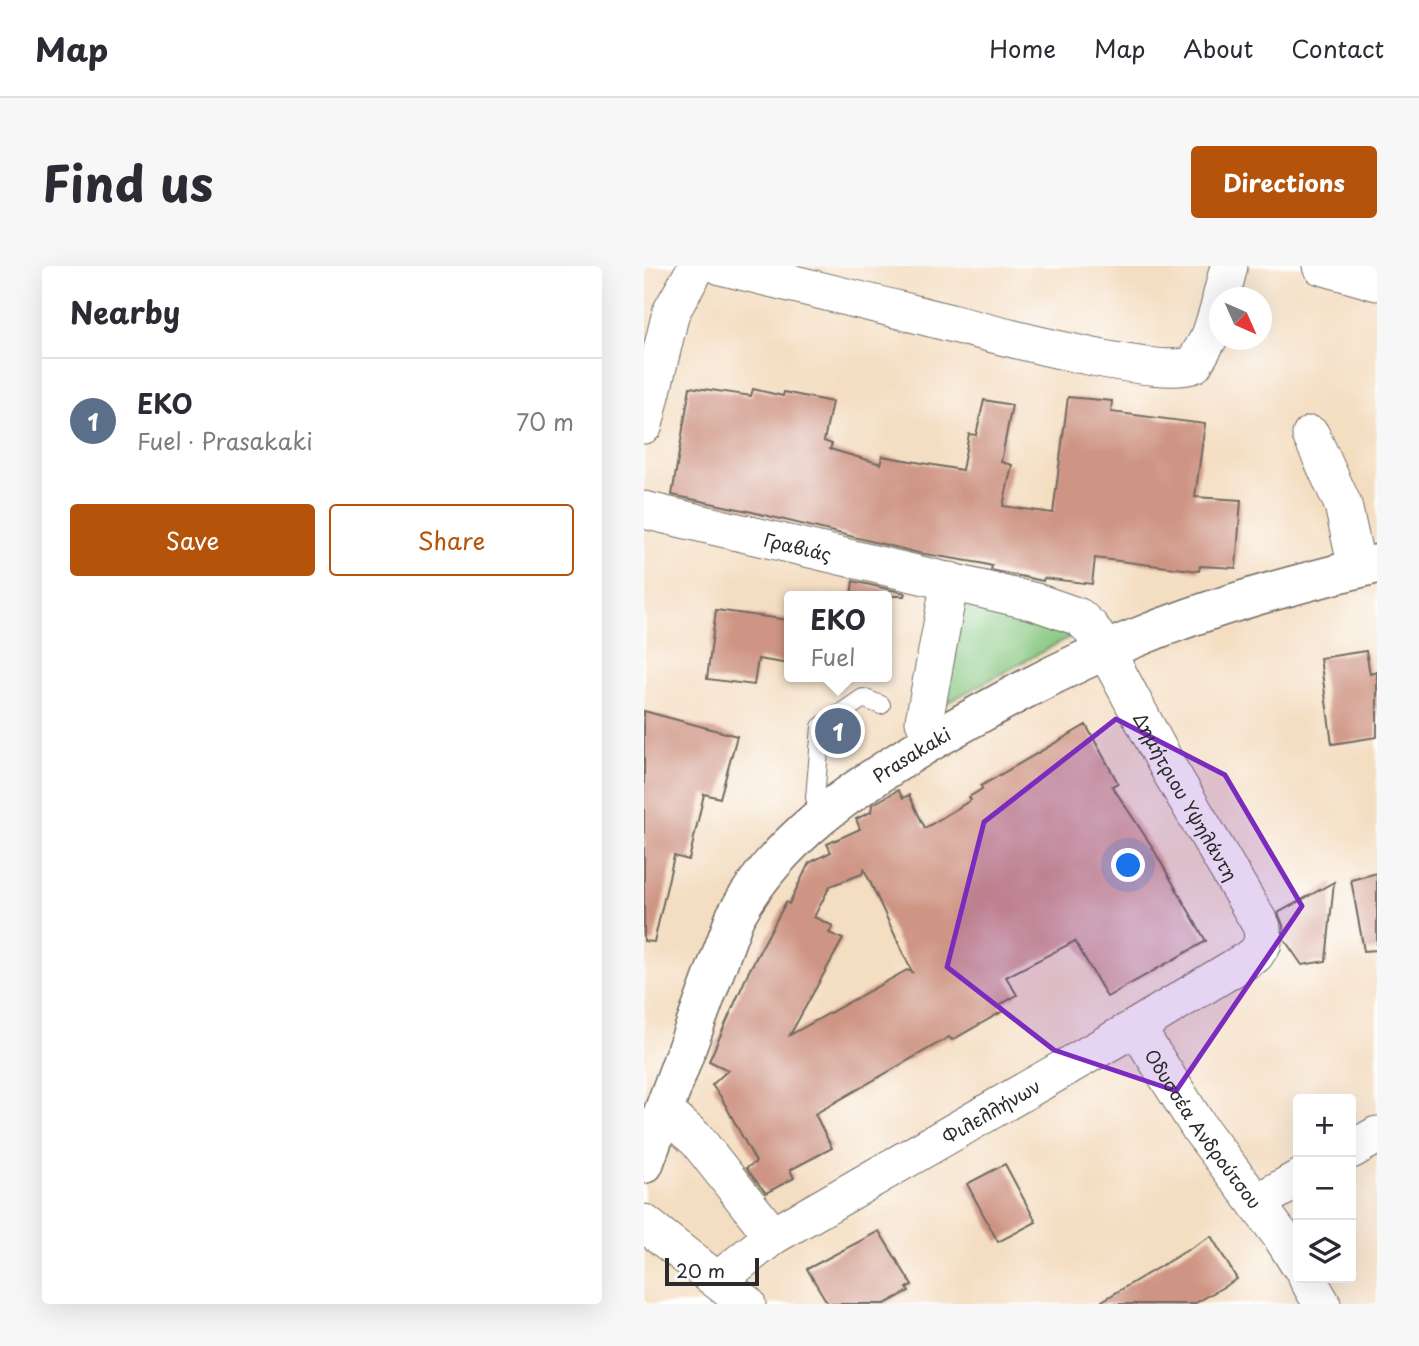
<!DOCTYPE html>
<meta charset="utf-8">
<style>
:root{--surface:#fff;--page:#f7f7f7;--text:#2b2b33;--muted:#7c7c81;--line:#e1e1e2;--accent:#b45309}
body{margin:0;font-family:"Playpen Sans",sans-serif;background:var(--page);color:var(--text)}
.controls{position:absolute;right:21px;bottom:21px;display:grid;overflow:hidden;border-radius:7px;box-shadow:0 7px 28px #0002}
.controls button{width:63px;height:63px;display:grid;place-items:center;padding:0;border:0;border-bottom:2px solid var(--line);background:var(--surface);color:var(--text);font:35px sans-serif}
.compass{position:absolute;left:565px;top:21px;width:63px;height:63px;border-radius:50%;background:var(--surface);box-shadow:0 7px 28px #0002;rotate:135deg}
.scale{position:absolute;left:21px;bottom:18px;width:94px;box-sizing:border-box;padding-left:7px;border:4px solid #2b2b2b;border-top:0;font-size:19px;line-height:24px;white-space:nowrap;color:#2b2b2b;-webkit-text-stroke:5px #fff;paint-order:stroke}
.you{position:absolute;left:485px;top:600px;width:24px;height:24px;margin:-18px;border:5px solid #fff;border-radius:50%;background:#1a73e8;box-shadow:0 0 0 10px #1a73e833}
.badge{display:grid;place-items:center;width:46px;height:46px;border-radius:50%;background:var(--accent);color:#fff;font-size:23px;font-weight:700}
.pin{position:absolute;translate:-50% -50%;border:4px solid #fff;box-shadow:0 2px 7px #0006}
.popup{position:absolute;left:140px;top:325px;width:108px;height:91px;box-sizing:border-box;display:grid;place-content:center;border-radius:7px;background:var(--surface);filter:drop-shadow(0 2px 5px #0005);font-size:23px;white-space:nowrap;color:var(--muted)}
.popup b{font-size:26px;color:var(--text)}
.popup::after{content:'';position:absolute;left:50%;top:100%;margin-left:-14px;border:14px solid transparent;border-top-color:var(--surface)}
.list{margin:0;padding:0;list-style:none}
h2{display:flex;justify-content:space-between;align-items:center;height:91px;margin:0;padding:0 28px;font-size:30px}
h2 small{font-size:23px;font-weight:400;color:var(--muted)}
.list li{display:grid;grid-template-columns:46px 1fr auto;gap:21px;align-items:center;box-sizing:border-box;height:126px;padding:0 28px;border-top:2px solid var(--line)}
.list b{display:block;font-size:26px;white-space:nowrap}
.list p{margin:0;font-size:23px;white-space:nowrap;color:var(--muted)}
.list em{font-size:23px;font-style:normal;color:var(--muted)}
.actions{display:flex;gap:14px;padding:21px 28px}
.actions a{flex:1;padding:16px 0;border:2px solid var(--accent);border-radius:7px;text-align:center;font-size:24px;color:var(--accent)}
.actions .main{background:var(--accent);color:#fff}
.icon{flex:none;width:38px;height:38px;fill:none;stroke:currentColor;stroke-width:2;stroke-linecap:round;stroke-linejoin:round}
.map{position:relative;flex:none;width:733px;height:1038px;overflow:hidden;border-radius:7px}
header{display:flex;align-items:center;gap:42px;box-sizing:border-box;height:98px;padding:0 35px;background:var(--surface);border-bottom:2px solid var(--line)}
header strong{font-size:33px}
nav{display:flex;gap:38px;margin-inline-start:auto;font-size:24px}
.intro{display:flex;align-items:center;justify-content:space-between;box-sizing:border-box;height:168px;padding:0 42px}
h1{margin:0;font-size:49px}
.button{padding:18px 32px;border-radius:7px;background:var(--accent);color:#fff;font-size:24px;font-weight:700}
main{display:flex;gap:42px;padding:0 42px}
aside{flex:1;background:var(--surface);border-radius:7px;box-shadow:0 7px 28px #0002}
.map>svg:first-child{display:block}
</style>
<header>
<strong>Map</strong>
<nav><a>Home</a><a>Map</a><a>About</a><a>Contact</a></nav>
</header>
<div class="intro"><h1>Find us</h1><a class="button">Directions</a></div>
<main>
<aside>
<h2>Nearby<small></small></h2>
<ul class="list">
<li><span class="badge" style="background:#5c6f8a">1</span><div><b>EKO</b><p>Fuel · Prasakaki</p></div><em>70 m</em></li>
</ul>
<div class="actions"><a class="main">Save</a><a>Share</a></div>
</aside>
<div class="map">
<svg width="733" height="1038" viewBox="0 0 733 1038">
<rect width="100%" height="100%" fill="#fff"/>
<filter id="ink" filterUnits="userSpaceOnUse"><feTurbulence type="fractalNoise" baseFrequency=".0143" numOctaves="2"/><feDisplacementMap in="SourceGraphic" scale="14" xChannelSelector="R" yChannelSelector="G"/><feConvolveMatrix kernelMatrix="1 2 1 2 8 2 1 2 1" color-interpolation-filters="sRGB"/></filter>
<filter id="wash" filterUnits="userSpaceOnUse"><feTurbulence type="fractalNoise" baseFrequency=".00686" numOctaves="4" result="noise"/><feDisplacementMap in="SourceGraphic" scale="28" xChannelSelector="R" yChannelSelector="G"/><feGaussianBlur stdDeviation="1.57" result="paint"/><feColorMatrix in="noise" values="0 0 0 0 0 0 0 0 0 0 0 0 0 0 0 0 0 1.4 0 .05"/><feComposite in="paint" operator="in"/></filter>
<g filter="url(#wash)">
<rect width="100%" height="100%" fill="#f4dec2"/>
<path fill="#85c67e" stroke="#587854" stroke-width="2" d="M 316,336 L 435,366 L 297,440 Z"/>
<g id="blocks">
<g fill="#cf9584" fill-rule="evenodd">
<path d="M 46,121 L 107,130 L 109,123 L 139,130 L 140,126 L 188,136 L 180,175 L 188,178 L 186,183 L 237,198 L 238,190 L 318,204 L 325,168 L 332,169 L 340,134 L 368,139 L 357,196 L 368,199 L 359,240 L 409,247 L 424,131 L 468,135 L 467,146 L 561,158 L 551,231 L 597,234 L 592,302 L 556,300 L 555,305 L 451,292 L 448,318 L 400,312 L 399,315 L 347,304 L 348,300 L 336,297 L 275,287 L 104,245 L 28,229 Z"/>
<path d="M 209,315 L 261,327 L 260,330 L 207,330 Z"/>
<path d="M 72,344 L 145,354 L 145,398 L 114,393 L 110,419 L 63,413 Z"/>
<path d="M 722,385 L 726,408 L 733,406 L 733,471 L 688,478 L 676,392 Z"/>
<path d="M 0,445 L 93,470 L 76,532 L 60,528 L 45,594 L 30,590 L 10,676 L 0,675 Z"/>
<path d="M 442,459 L 474,517 L 468,520 L 507,579 L 562,675 L 463,731 L 431,675 L 362,711 L 373,729 L 356,739 L 359,745 L 308,774 L 305,771 L 171,848 L 188,882 L 146,904 L 150,912 L 122,927 L 102,902 L 112,896 L 77,831 L 68,819 L 84,804 L 65,795 L 105,705 L 142,636 L 145,638 L 165,597 L 187,586 L 183,578 L 216,563 L 212,553 L 227,546 L 228,539 L 254,524 L 259,532 L 265,529 L 281,562 L 327,534 L 325,531 L 338,523 L 337,520 ZM 220,603 L 268,706 L 263,704 L 146,769 L 199,673 L 185,667 L 189,660 L 170,651 L 186,620 L 218,608 Z"/>
<path d="M 733,607 L 733,684 L 720,685 L 707,614 Z"/>
<path d="M 690,616 L 682,695 L 658,699 L 640,673 L 639,659 L 634,647 Z"/>
<path d="M 361,898 L 392,956 L 354,976 L 323,918 Z"/>
<path d="M 235,965 L 268,1019 L 263,1022 L 265,1025 L 241,1038 L 184,1038 L 163,1003 Z"/>
<path d="M 567,970 L 593,1013 L 550,1038 L 453,1038 Z"/>
</g>
</g>
</g>
<g filter="url(#ink)">
<use href="#blocks" fill-opacity="0" stroke="#716a60" stroke-width="2"/>
<g fill="none" stroke-linecap="round" stroke-linejoin="round">
<g stroke="#716a60" stroke-width="20">
<path id="service" d="M 171,532 L 177,461 L 219,432 L 237,439"/>
</g>
<g stroke="#716a60" stroke-width="39">
<g id="minor">
<path d="M 77,0 C 145,17 212,33 279,50 C 325,61 514,115 550,98 L 566,70 L 576,38"/>
<path d="M 677,0 L 733,16"/>
<path d="M 577,32 L 585,0"/>
<path d="M 0,159 L 27,46 L 53,0"/>
<path d="M 667,169 L 699,239 L 713,302"/>
<path id="s1" d="M 0,244 L 392,336 L 435,351 L 447,362 L 462,385 L 525,503 L 618,661 L 619,677 L 611,689 L 492,761 L 129,970 L 74,1014"/>
<path d="M 290,474 L 280,455 L 306,315"/>
<path id="s2" d="M 492,761 L 556,863 L 637,970 L 654,997"/>
<path d="M 20,845 L 53,874 L 129,970"/>
<path d="M 707,884 L 733,869"/>
<path d="M 612,937 L 654,913"/>
<path d="M 0,957 L 103,1038"/>
<path d="M 663,1012 L 678,1038"/>
</g>
</g>
<g stroke="#716a60" stroke-width="41">
<g id="tertiary">
<path id="s3" d="M 0,898 L 91,651 C 135,571 210,522 286,476 C 352,438 419,401 489,373 C 568,340 651,318 733,298"/>
</g>
</g>
<use href="#service" stroke="#fff" stroke-width="18"/>
<use href="#minor" stroke="#fff" stroke-width="37"/>
<use href="#tertiary" stroke="#fff" stroke-width="38"/>
</g>
</g>
<path fill="#7b2cbf" fill-opacity="0.2" stroke="#7b2cbf" stroke-width="5" stroke-linejoin="round" d="M 472,453 L 581,509 L 658,640 L 532,825 L 410,784 L 303,701 L 340,556 Z"/>
<g text-anchor="middle" dominant-baseline="central" stroke-width="6" stroke-linejoin="round" paint-order="stroke">
<g font-size="18" fill="#2b2b2b" stroke="#fff">
<text stroke="none"><textPath href="#s1" startOffset="158">Γραβιάς</textPath></text>
<text stroke="none"><textPath href="#s3" startOffset="506">Prasakaki</textPath></text>
<text stroke="none"><textPath href="#s1" startOffset="658">Δημήτριου Υψηλάντη</textPath></text>
<text transform="translate(347 845) rotate(-30)">Φιλελλήνων</text>
<text stroke="none"><textPath href="#s2" startOffset="122">Οδυσσέα Ανδρούτσου</textPath></text>
</g>
</g>
</svg>
<div class="controls">
<button>+</button>
<button>−</button>
<button><svg class="icon" aria-label="layers" viewBox="0 0 24 24"><path d="M12 4l9 5-9 5-9-5zM3 14l9 5 9-5"/></svg></button>
</div>
<svg class="compass" viewBox="-18 -18 36 36"><path d="M0-13l5 13h-10z" fill="#e53935"/><path d="M0 13l5-13h-10z" fill="#7c7c81"/></svg>
<div class="scale">20 m</div>
<div class="you"></div>
<div class="pin badge" style="left:194px;top:465px;background:#5c6f8a">1</div>
<div class="popup"><b>EKO</b>Fuel</div>
</div>
</main>
